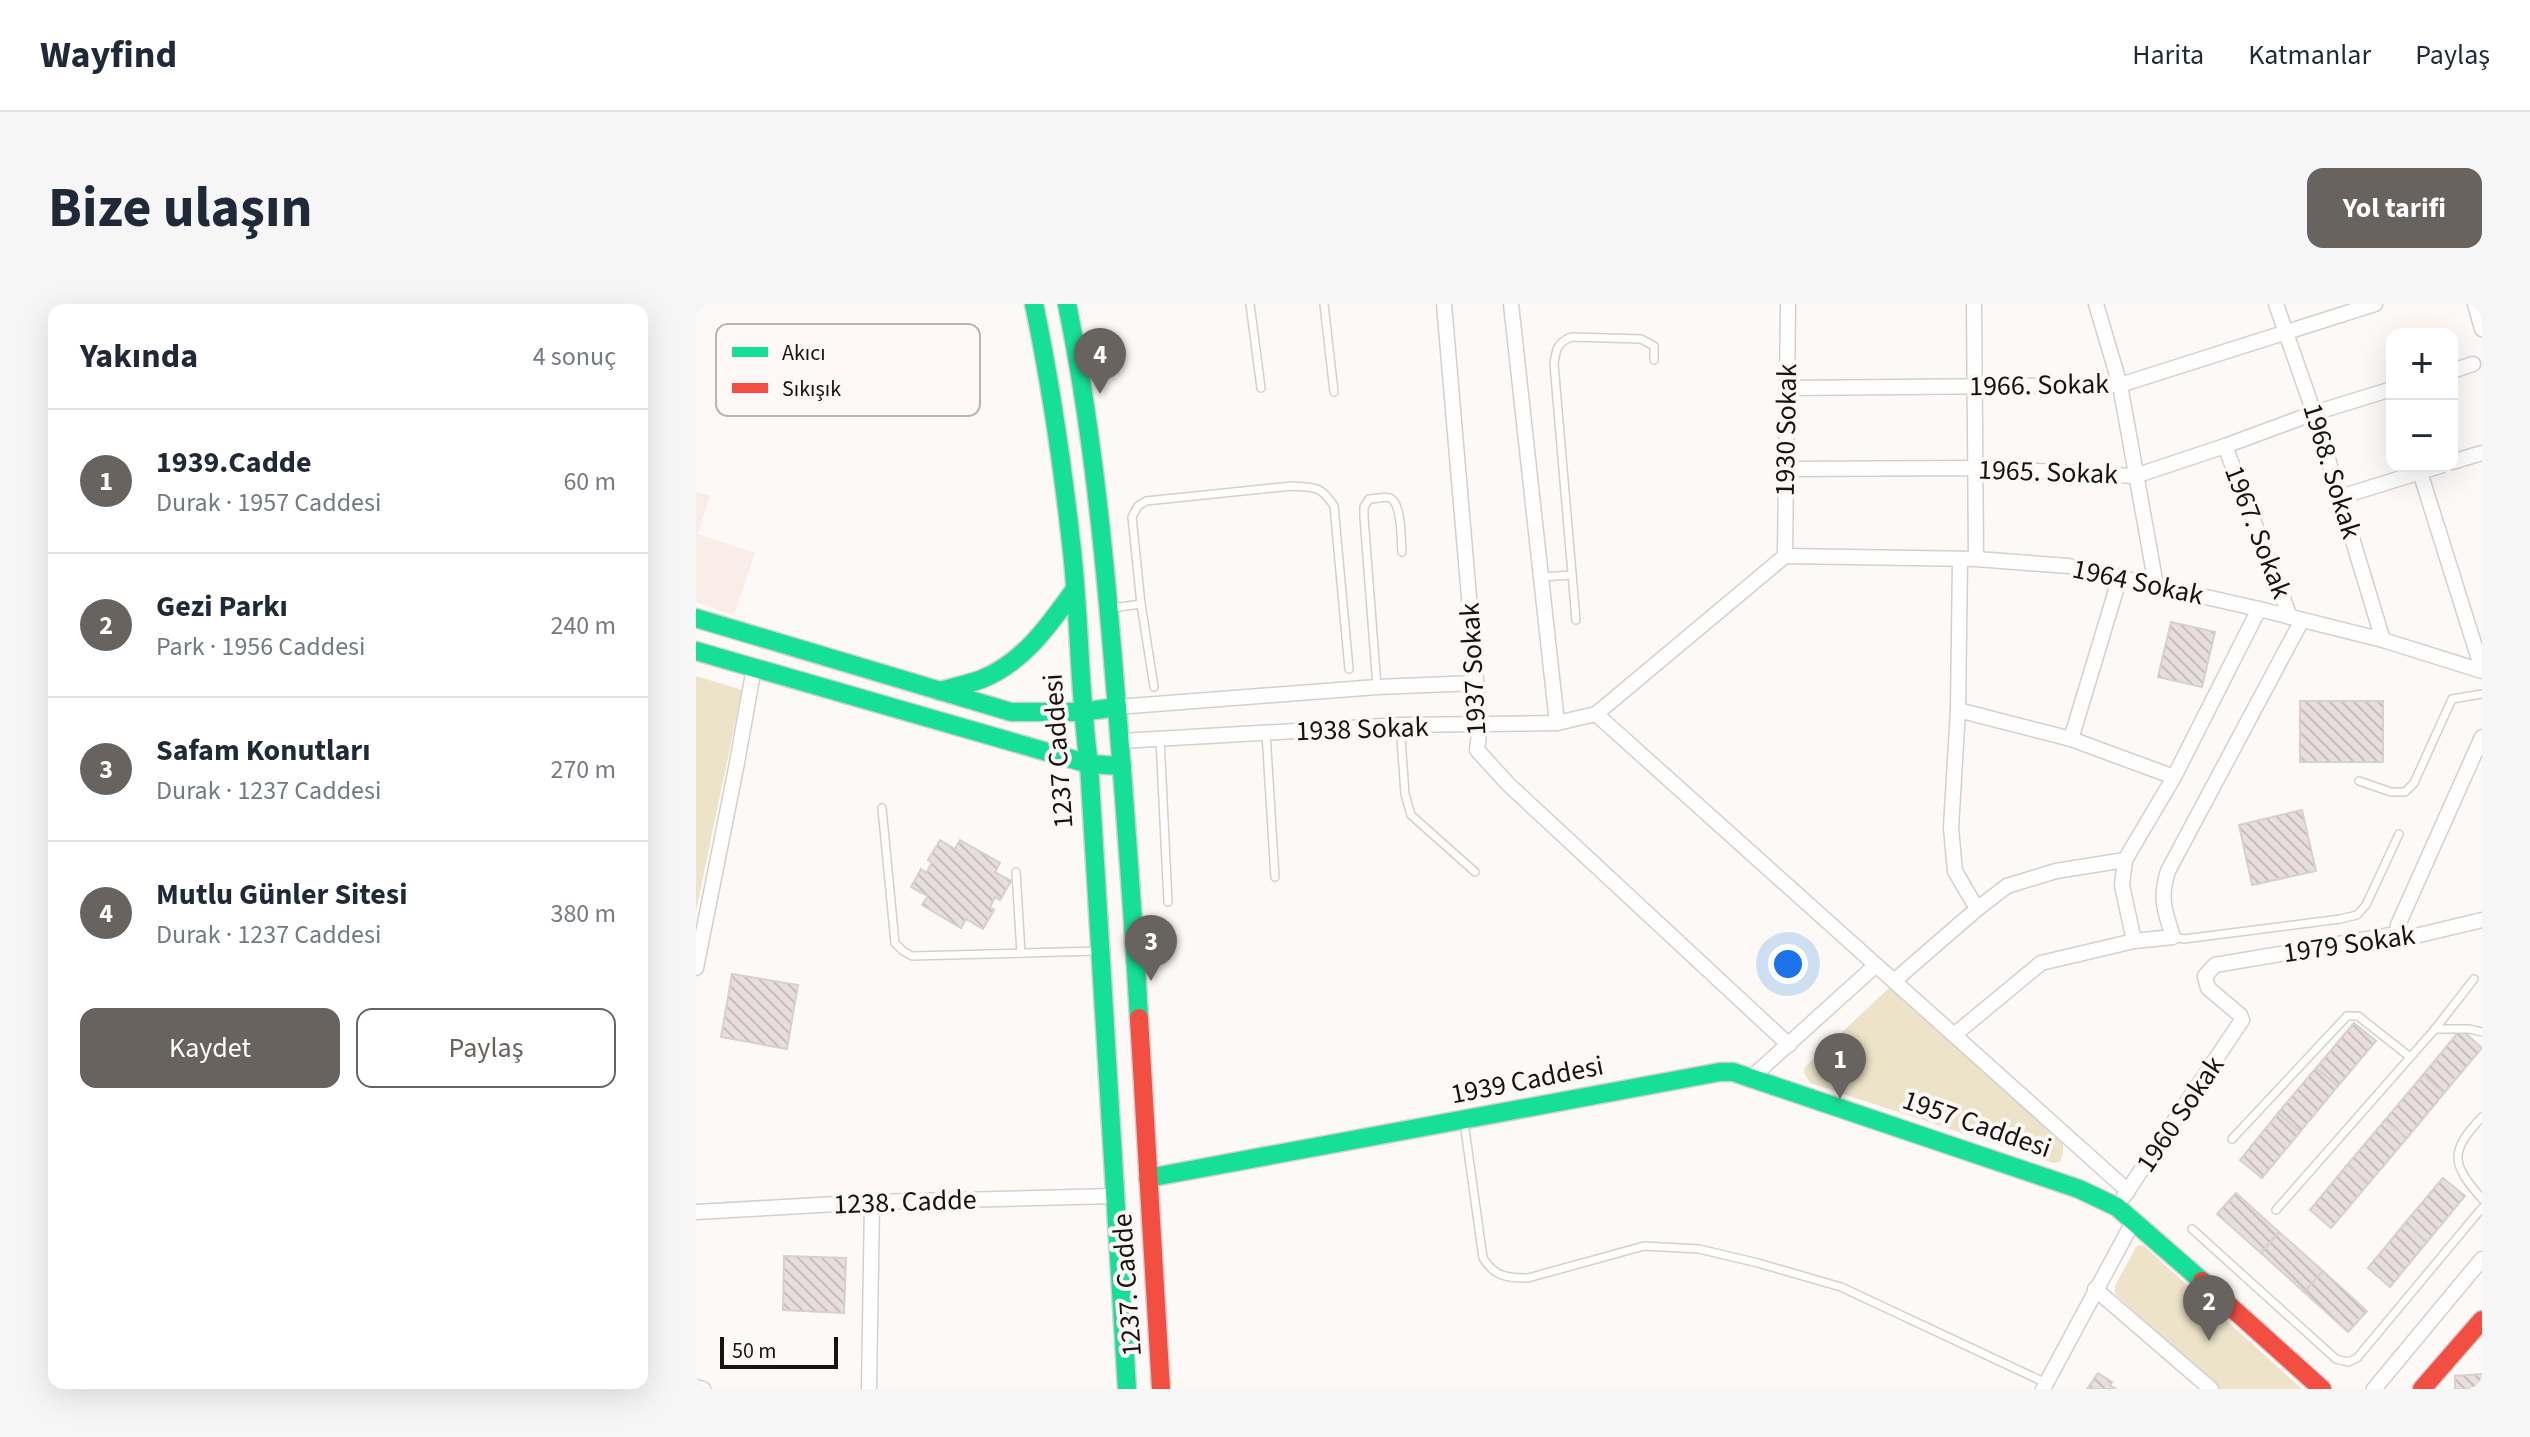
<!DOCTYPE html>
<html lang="tr">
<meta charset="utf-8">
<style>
:root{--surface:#fff;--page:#f6f6f7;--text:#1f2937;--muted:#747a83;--line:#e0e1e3;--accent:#696360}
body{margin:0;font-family:"Source Sans 3",sans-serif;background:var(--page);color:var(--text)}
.controls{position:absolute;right:24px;top:24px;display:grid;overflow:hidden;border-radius:16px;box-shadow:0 8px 32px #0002}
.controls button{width:72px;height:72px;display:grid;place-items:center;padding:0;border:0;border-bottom:2px solid var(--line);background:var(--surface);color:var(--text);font:40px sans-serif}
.scale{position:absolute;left:24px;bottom:20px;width:118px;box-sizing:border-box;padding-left:8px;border:4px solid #1a120f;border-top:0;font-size:22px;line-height:28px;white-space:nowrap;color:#1a120f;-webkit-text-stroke:6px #fdf8f6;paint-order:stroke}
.you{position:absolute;left:1092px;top:660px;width:28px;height:28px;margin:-20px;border:6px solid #fff;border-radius:50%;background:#1a73e8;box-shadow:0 0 0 12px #1a73e833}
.badge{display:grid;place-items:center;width:52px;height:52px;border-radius:50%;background:var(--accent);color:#fff;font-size:26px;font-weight:700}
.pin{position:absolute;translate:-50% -66px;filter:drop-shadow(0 2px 4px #0008)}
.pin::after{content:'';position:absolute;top:42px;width:28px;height:24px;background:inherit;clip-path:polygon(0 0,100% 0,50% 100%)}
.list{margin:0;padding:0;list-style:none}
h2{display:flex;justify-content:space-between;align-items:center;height:104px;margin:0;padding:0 32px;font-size:34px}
h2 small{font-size:26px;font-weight:400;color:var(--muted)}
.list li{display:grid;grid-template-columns:52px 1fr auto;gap:24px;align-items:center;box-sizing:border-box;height:144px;padding:0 32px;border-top:2px solid var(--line)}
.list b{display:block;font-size:30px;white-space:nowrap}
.list p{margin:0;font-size:26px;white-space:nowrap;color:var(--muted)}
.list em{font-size:26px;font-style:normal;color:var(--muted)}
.actions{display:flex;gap:16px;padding:24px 32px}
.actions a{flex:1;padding:18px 0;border:2px solid var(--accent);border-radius:16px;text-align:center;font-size:28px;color:var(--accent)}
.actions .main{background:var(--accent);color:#fff}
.map{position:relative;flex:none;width:1786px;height:1085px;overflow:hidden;border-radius:16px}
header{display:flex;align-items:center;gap:48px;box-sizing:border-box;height:112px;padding:0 40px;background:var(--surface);border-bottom:2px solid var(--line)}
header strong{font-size:38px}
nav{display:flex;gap:44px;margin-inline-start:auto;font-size:28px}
.intro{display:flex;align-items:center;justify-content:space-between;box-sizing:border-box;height:192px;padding:0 48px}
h1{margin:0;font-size:56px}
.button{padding:20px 36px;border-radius:16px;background:var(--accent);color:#fff;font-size:28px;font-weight:700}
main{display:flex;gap:48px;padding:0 48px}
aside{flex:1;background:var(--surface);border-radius:16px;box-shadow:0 8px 32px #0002}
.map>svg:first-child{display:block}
</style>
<header>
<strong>Wayfind</strong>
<nav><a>Harita</a><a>Katmanlar</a><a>Paylaş</a></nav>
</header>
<div class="intro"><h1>Bize ulaşın</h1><a class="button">Yol tarifi</a></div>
<main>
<aside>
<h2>Yakında<small>4 sonuç</small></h2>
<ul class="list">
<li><span class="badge">1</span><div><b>1939.Cadde</b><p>Durak · 1957 Caddesi</p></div><em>60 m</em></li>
<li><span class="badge">2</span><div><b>Gezi Parkı</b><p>Park · 1956 Caddesi</p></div><em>240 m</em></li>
<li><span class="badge">3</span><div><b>Safam Konutları</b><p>Durak · 1237 Caddesi</p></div><em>270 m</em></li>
<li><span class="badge">4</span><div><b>Mutlu Günler Sitesi</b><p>Durak · 1237 Caddesi</p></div><em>380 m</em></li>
</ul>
<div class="actions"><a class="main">Kaydet</a><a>Paylaş</a></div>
</aside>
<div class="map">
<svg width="1786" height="1085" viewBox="0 0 1786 1085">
<defs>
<pattern id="building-back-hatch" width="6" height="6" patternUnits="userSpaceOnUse" patternTransform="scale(2)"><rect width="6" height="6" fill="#e8dedd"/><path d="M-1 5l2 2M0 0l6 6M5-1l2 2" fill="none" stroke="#c6bdbc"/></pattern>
</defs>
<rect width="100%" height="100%" fill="#fcf9f7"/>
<path fill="#f8ede7" d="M 0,188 L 14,192 L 2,230 L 59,249 L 38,311 L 0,298 Z"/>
<g fill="#ede3c8">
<path d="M 0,372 L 46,386 L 0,607 Z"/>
<path d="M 1193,684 L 1204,687 L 1367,839 L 1367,849 L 1364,858 L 1357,859 L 1114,779 L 1109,771 L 1108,764 Z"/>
<path d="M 1444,941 L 1448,942 L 1606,1085 L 1524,1085 L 1419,990 L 1419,982 L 1440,943 Z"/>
</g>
<g fill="url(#building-back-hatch)" stroke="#d6d0cf" stroke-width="2">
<path d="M 1475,318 L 1519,328 L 1506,383 L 1462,373 Z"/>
<rect x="1604" y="397" width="83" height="61"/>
<path d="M 1606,506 L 1620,567 L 1556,581 L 1543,521 Z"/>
<path d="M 244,536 L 259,545 L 264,536 L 304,559 L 299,568 L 315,577 L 304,596 L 299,593 L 294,603 L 298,606 L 287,625 L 270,615 L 265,624 L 226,601 L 232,592 L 215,583 L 225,565 L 230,569 L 236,559 L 232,556 Z"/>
<path d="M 36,670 L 102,681 L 91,745 L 25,733 Z"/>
<path d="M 1658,719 L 1680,737 L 1642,782 L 1620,764 Z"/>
<path d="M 1765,725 L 1786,744 L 1748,789 L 1727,771 Z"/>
<path d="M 1620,764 L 1642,782 L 1604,828 L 1582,809 Z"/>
<path d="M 1727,771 L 1748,789 L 1711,834 L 1689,816 Z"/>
<path d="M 1582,809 L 1604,828 L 1566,874 L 1544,856 Z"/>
<path d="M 1689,816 L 1711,834 L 1673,879 L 1651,861 Z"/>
<path d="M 1651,861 L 1673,879 L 1635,924 L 1614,906 Z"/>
<path d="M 1747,874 L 1769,892 L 1731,938 L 1709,919 Z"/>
<path d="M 1540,889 L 1583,928 L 1565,949 L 1521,910 Z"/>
<path d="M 1709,919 L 1731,938 L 1694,983 L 1672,964 Z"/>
<path d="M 1583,928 L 1627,967 L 1608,988 L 1565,949 Z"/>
<path d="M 88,952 L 150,954 L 148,1009 L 87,1006 Z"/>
<path d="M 1627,967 L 1671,1007 L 1652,1028 L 1608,988 Z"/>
<path d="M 1402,1069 L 1416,1078 L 1414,1081 L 1420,1085 L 1391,1085 Z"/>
<path d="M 1786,1070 L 1786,1085 L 1759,1085 L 1759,1072 Z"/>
</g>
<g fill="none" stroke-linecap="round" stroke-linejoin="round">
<g stroke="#d5cfcd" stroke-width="10">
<g id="lane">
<path d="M 554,0 L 565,84"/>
<path d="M 628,0 L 638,88"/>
<path d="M 845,273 L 876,271"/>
<path d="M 416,304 L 445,300"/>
<path d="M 880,316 L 858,60 C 860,45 861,39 875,33 L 945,35 L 958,42 L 958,56"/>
<path d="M 458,383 L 445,300 L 436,213 L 442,202 L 450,197 L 596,182 C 619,183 625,182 638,202 L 653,365"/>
<path d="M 681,383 L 668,213 L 668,203 L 673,195 C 679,195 689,192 694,194 C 706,199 705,236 706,248"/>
<path d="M 704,421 L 709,490 L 715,511 L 779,568"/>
<path d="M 570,429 L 579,573"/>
<path d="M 464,435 L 472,598"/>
<path d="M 1663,477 L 1695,488 L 1709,488 L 1718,479 L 1756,395 L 1786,390"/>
<path d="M 186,504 L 199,639 L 207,647 L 216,652 L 401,647"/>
<path d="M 320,568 L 325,649"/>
<path d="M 1477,633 L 1488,635 L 1644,615 L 1661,611 L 1670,601 L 1703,530"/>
<path d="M 1739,725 L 1778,675"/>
<path d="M 1786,813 C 1752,849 1756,860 1786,895"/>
<path d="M 768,818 L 787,954 C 799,973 811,974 832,974 L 948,942 L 1003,945 L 1062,959 L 1145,983 L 1350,1079"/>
<path d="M 1536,835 L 1651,712 L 1662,712 L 1714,753"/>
<path d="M 1580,906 L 1739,725 L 1773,725 L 1786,728"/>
<path d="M 1496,925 L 1640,1055 L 1652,1058 L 1661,1054 L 1786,904"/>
</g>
</g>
<g stroke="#d5cfcd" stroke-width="17">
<g id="street">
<path d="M 748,0 L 784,422 L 781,446 L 812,480 L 1093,741"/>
<path d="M 815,0 L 861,419"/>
<path d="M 1278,0 L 1280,255"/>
<path d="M 1400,0 L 1424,81 L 1460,281"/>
<path d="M 1580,0 L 1618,109 L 1687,336"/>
<path d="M 1779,0 L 1786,25"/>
<path d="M 1756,67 L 1777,60"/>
<path d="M 1091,84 L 1424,81 L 1679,0"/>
<path d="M 1529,142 L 1594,313"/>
<path d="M 1756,158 L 1786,149"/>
<path d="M 1090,165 L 1279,164 L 1439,172 L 1529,142 L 1618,109 L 1696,85"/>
<path d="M 1724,168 L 1786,365"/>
<path d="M 1644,193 L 1744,162"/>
<path d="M 1089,252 L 1280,255 L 1373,262 L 1563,305 L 1687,336 L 1786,367"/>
<path d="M 1089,252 L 1092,0"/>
<path d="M 1264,255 L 1262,406 L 1255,524 L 1259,567 L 1281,605"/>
<path d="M 421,403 L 681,383 L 780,379"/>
<path d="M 1262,406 L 1375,435 L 1478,473 L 1563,305"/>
<path d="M 900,410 L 1432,887"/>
<path d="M 1375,435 L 1424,273"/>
<path d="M 425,437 L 704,421 L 861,419 L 900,410 L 1089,252"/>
<path d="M 1701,630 L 1702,621 L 1786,433"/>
<path d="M 1438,637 L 1477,633 C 1469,607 1463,595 1472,567 L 1606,316"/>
<path d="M 0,664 L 40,464 L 58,364"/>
<path d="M 1198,677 L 1281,605 L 1311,582 L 1360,567 L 1429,556 L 1478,473"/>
<path d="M 1258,731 L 1345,659 L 1438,637 L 1426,581 L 1429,556"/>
<path d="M 1056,773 L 1180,661"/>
<path d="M 1428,892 L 1546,716 L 1544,711 L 1512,684 L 1509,672 L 1519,661 L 1701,630 L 1711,634 L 1786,616"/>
<path d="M 0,908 L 176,898 L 418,892"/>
<path d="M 1399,985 L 1515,1085"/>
<path d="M 0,1083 L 7,1085"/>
<path d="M 173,1085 L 176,898"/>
<path d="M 1347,1085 L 1438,916"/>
<path d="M 1678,1085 L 1786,955"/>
</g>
</g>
<g stroke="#d5cfcd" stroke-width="21">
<g id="fast">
<path d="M 338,0 C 355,81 367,165 376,247 C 384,318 383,389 393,460 L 431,1085"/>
<path d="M 371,0 C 395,118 407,236 417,356 C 427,475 436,595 443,714"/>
<path d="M 0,314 L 315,408 L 386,408 L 421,403"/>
<path d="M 0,347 L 393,460 L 426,462"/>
<path d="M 244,387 C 258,383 273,380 286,375 C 328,358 354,320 379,285"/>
<path d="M 452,874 L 1024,768 L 1037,768 L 1383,885 L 1421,903 L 1506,977"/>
</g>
</g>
<g stroke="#d5cfcd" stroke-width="21">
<g id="jam">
<path d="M 443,714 L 465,1085"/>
<path d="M 1506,977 L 1626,1085"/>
<path d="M 1726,1085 L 1786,1016"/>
</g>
</g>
<use href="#lane" stroke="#fffefe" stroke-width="7"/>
<use href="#street" stroke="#fffefe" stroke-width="14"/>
<use href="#fast" stroke="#16e098" stroke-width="18"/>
<use href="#jam" stroke="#f24e42" stroke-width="18"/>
</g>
<g text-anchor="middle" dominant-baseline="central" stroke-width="8" stroke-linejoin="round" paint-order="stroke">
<g font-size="28" fill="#1a120f" stroke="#fdf8f6">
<text transform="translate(1343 81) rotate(-1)">1966. Sokak</text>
<text transform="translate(1090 126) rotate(-89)">1930 Sokak</text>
<text transform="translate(1636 167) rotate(73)">1968. Sokak</text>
<text transform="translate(1352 168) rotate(2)">1965. Sokak</text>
<text transform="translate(1562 228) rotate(69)">1967. Sokak</text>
<text transform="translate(1442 278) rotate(12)">1964 Sokak</text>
<text transform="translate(777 365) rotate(-93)">1937 Sokak</text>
<text transform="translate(666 425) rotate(-2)">1938 Sokak</text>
<text transform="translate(362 447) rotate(-94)">1237 Caddesi</text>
<text transform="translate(1653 640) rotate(-8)">1979 Sokak</text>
<text transform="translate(831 776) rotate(-11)">1939 Caddesi</text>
<text transform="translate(1484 810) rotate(-56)">1960 Sokak</text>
<text transform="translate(1281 820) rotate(19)">1957 Caddesi</text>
<text transform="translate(209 898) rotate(-2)">1238. Cadde</text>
<text transform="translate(431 981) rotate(-94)">1237. Cadde</text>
</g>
</g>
<rect x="20" y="20" width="264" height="92" rx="12" fill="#fdf8f6" stroke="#b9b3b1" stroke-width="2"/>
<rect x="36" y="43" width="36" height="10" fill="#16e098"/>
<rect x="36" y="79" width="36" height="10" fill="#f24e42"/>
<g font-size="22" fill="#1a120f">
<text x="86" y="56">Akıcı</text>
<text x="86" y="92">Sıkışık</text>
</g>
</svg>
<div class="controls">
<button>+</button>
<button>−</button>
</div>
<div class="scale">50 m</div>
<div class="you"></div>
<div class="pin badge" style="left:1144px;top:795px">1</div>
<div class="pin badge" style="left:1513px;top:1037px">2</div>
<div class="pin badge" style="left:455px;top:677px">3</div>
<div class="pin badge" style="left:404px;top:90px">4</div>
</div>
</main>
